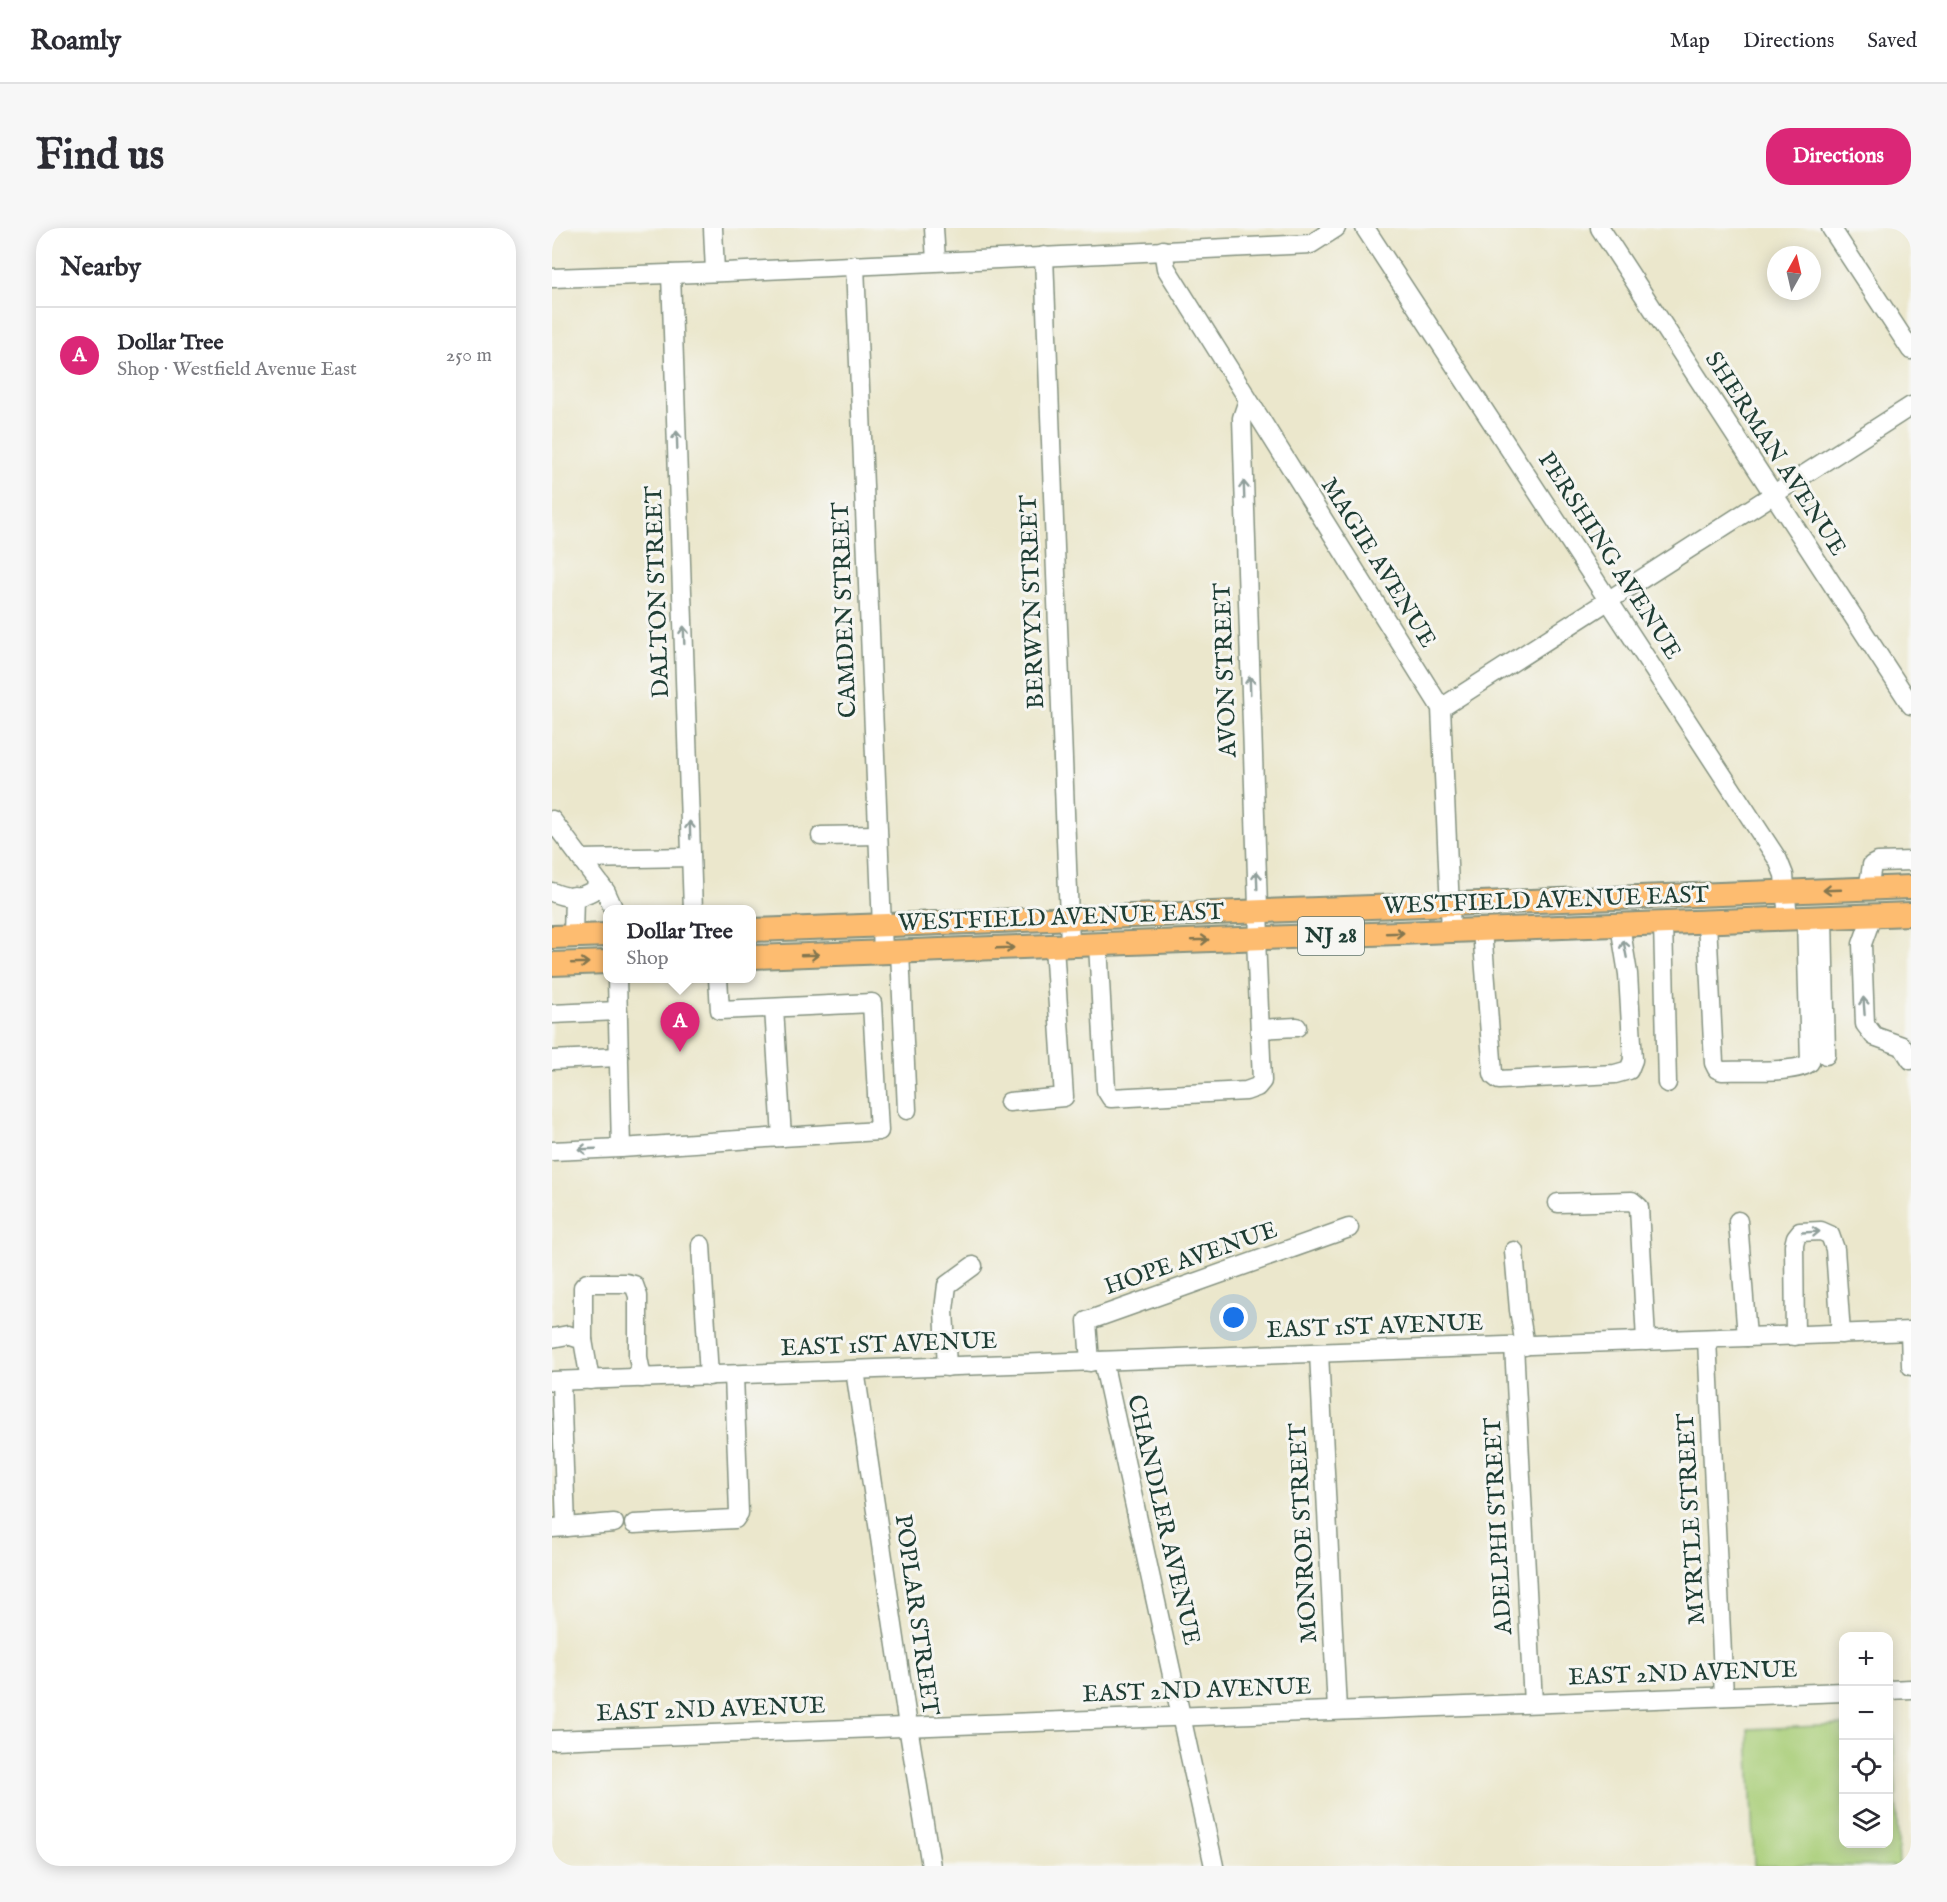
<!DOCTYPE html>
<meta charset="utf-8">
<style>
:root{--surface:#fff;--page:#f7f7f7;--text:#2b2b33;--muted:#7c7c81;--line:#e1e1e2;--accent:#db2777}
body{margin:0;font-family:"IM FELL English",serif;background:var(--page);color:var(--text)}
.controls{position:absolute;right:18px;bottom:18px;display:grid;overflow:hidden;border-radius:12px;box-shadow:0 3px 15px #0003}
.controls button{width:54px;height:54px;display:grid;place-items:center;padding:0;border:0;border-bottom:2px solid var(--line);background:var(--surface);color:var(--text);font:30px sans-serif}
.compass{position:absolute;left:1215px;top:18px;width:54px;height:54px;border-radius:50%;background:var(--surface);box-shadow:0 3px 15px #0003;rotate:8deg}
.you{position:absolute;left:682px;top:1090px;width:21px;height:21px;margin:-15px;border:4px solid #fff;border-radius:50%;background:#1a73e8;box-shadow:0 0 0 9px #1a73e833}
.badge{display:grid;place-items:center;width:39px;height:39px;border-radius:50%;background:var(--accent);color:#fff;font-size:20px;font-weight:700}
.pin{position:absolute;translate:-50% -50px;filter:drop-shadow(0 2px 3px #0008)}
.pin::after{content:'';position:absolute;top:32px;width:21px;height:18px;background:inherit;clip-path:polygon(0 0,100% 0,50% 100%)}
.popup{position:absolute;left:51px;top:677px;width:153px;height:78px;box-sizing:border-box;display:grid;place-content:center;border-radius:12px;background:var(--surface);filter:drop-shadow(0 2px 4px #0005);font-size:20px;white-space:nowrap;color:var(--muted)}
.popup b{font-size:22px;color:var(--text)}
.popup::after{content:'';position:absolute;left:50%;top:100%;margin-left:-12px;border:12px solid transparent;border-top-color:var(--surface)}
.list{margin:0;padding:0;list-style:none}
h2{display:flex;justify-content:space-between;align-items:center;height:78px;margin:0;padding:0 24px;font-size:26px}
h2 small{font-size:20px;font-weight:400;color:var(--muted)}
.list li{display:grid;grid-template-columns:39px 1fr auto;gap:18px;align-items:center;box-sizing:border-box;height:96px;padding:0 24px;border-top:2px solid var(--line)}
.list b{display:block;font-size:22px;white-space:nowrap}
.list p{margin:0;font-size:20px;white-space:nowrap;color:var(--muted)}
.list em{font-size:20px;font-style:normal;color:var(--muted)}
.icon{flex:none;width:33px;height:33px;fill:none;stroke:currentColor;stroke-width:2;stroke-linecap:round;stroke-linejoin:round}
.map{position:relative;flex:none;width:1359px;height:1638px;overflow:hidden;border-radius:24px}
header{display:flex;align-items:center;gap:36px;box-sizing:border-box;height:84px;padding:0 30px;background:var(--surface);border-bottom:2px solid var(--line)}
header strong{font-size:28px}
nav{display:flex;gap:33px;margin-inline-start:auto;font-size:21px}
.intro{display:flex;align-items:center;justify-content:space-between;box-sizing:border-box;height:144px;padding:0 36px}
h1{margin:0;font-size:42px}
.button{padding:15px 27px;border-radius:24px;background:var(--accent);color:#fff;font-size:21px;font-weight:700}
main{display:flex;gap:36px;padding:0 36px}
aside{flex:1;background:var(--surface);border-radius:24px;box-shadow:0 3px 15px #0003}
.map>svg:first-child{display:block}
</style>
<header>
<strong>Roamly</strong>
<nav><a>Map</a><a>Directions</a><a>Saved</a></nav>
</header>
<div class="intro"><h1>Find us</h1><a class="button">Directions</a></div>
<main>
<aside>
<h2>Nearby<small></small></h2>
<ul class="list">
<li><span class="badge">A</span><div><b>Dollar Tree</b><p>Shop · Westfield Avenue East</p></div><em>250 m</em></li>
</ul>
</aside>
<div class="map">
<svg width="1359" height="1638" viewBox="0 0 1359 1638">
<rect width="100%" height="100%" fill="#f6f6f2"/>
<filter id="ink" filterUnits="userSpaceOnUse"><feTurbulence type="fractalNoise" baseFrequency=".0167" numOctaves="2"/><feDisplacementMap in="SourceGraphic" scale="12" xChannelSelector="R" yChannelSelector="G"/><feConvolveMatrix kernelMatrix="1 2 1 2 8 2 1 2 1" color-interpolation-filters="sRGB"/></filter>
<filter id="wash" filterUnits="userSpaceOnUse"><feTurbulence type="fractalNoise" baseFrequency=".008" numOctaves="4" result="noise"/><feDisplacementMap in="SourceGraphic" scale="24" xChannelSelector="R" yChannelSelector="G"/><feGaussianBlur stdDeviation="1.35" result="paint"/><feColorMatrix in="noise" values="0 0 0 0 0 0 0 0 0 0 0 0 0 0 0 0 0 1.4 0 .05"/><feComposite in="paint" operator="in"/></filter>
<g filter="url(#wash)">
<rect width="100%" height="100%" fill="#ebe7cc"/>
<path fill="#a8cd77" stroke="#648556" stroke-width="1.5" d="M 1336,1495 L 1341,1495 L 1347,1638 L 1202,1638 L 1196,1501 L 1291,1497 L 1292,1616 L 1336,1616 Z"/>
</g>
<g filter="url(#ink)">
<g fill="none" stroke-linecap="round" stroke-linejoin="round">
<g stroke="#859280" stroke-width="21">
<g id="minor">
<path d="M 161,0 L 163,44"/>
<path d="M 382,0 L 384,33"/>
<path d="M 813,0 L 1226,632 L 1232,647 L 1236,691"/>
<path d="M 1048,0 L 1359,477"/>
<path d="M 1279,0 L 1359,122"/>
<path d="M 611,22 L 614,40 L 889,480 L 899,703"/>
<path d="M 492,28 L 518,717"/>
<path d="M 303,37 L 331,724"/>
<path d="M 119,46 L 141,682"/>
<path d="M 0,50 L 174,44 L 759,16 L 784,0"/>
<path d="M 696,172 L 690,190 L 707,710"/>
<path d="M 889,480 L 1359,178"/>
<path d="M 0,592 L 54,664 L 62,682"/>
<path d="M 269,608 L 326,607"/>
<path d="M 29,631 L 139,629"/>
<path d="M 1316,661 L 1320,637 L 1326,634 L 1359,633"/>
<path d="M 0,664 C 20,673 32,669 49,658"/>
<path d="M 1320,688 L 1310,716 L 1313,796 L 1322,808 L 1350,818 L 1359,832"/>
<path d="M 1271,690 L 1274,827"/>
<path d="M 1155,694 L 1162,835 L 1165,841 L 1170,843 C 1189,842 1246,846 1258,834 L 1254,690"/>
<path d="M 1111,695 L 1115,855"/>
<path d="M 930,702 L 941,845 L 942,848 L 947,852 L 1063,846 L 1077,842 L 1081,832 L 1076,746 L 1068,697"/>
<path d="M 21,708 L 22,668"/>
<path d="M 546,716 L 554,862 L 559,870 L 694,863 L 705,859 L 710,853 L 704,710"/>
<path d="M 348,723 L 355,882"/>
<path d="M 65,750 L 69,920"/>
<path d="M 166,750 L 168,782 L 320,775 L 327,903 L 230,909 L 222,780"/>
<path d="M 0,786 L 66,783"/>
<path d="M 708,801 L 745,799"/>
<path d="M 0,832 L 67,829"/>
<path d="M 457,874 L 512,869 L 502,718"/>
<path d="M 0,923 L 69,920 L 230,909"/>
<path d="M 1006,975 L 1080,973 L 1087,979 L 1094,1113"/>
<path d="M 1186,993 L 1195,1109"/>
<path d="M 149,1017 L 157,1148"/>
<path d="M 962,1023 L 967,1082 L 973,1118"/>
<path d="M 1358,1103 L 1359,1138"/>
<path d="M 1243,1108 L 1242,1017 L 1244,1009 L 1248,1004 L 1269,1003 L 1278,1007 L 1283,1021 L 1289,1106"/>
<path d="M 0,1110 L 16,1107 L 31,1112 L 38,1152"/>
<path d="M 1155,1111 L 1172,1468"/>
<path d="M 31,1112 L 31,1059 L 35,1055 L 74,1055 L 82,1057 L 86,1068 L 86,1129 L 90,1150"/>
<path d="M 962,1118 L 981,1475"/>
<path d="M 767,1125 L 785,1482"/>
<path d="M 551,1133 L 662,1638"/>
<path d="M 538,1134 L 535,1093 L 797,1000"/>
<path d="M 395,1139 L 392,1082 L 395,1057 L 421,1038"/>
<path d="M 303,1142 L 356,1498 L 379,1638"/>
<path d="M 0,1153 L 1359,1103"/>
<path d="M 82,1296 L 183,1291 L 187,1285 L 182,1147"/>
<path d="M 14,1299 L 62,1295"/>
<path d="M 0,1300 L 14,1299 L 9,1153"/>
<path d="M 1336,1462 L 1359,1461"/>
<path d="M 0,1512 L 1292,1464"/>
</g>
</g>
<g stroke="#859280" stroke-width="26">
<g id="major">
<path d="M 200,702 L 1359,659"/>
<path d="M 0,709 L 56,707"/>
<path d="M 200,729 L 1359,686"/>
<path d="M 0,736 L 56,734"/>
</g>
</g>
<use href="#minor" stroke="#fff" stroke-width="18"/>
<use href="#major" stroke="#fdbc70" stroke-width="22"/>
</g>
<defs><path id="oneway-shaft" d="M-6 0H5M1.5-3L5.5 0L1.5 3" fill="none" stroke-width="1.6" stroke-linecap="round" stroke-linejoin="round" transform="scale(1.5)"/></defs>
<g stroke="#8f9e9a">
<use href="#oneway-shaft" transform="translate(125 212) rotate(-92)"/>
<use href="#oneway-shaft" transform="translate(692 262) rotate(-92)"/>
<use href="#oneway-shaft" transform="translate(132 407) rotate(-92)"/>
<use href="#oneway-shaft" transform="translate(698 457) rotate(-92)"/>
<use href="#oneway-shaft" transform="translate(138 602) rotate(-92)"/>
<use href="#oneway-shaft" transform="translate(705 652) rotate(-92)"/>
<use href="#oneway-shaft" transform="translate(1073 721) rotate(-101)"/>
<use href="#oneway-shaft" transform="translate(1312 778) rotate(-94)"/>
<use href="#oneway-shaft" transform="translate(35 921) rotate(178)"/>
<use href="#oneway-shaft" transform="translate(1259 1004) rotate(-3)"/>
</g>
<g stroke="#83764f">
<use href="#oneway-shaft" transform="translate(1280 662) rotate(178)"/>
<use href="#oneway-shaft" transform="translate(843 705) rotate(-2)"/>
<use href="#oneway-shaft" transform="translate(648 712) rotate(-2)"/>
<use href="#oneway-shaft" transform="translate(453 720) rotate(-2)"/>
<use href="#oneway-shaft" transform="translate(258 727) rotate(-2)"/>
<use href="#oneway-shaft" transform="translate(28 735) rotate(-2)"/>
</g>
</g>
<g text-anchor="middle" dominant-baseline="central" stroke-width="6" stroke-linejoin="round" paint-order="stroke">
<rect fill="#f6f6f2" stroke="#60746d" stroke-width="1.5" x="746" y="689" width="66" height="38" rx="4.5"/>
<g font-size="22" font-weight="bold" fill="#1f3d34">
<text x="779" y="708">NJ 28</text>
</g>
<g font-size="24" fill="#1f3d34" stroke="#f6f6f2">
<text transform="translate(1223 226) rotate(57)">SHERMAN AVENUE</text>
<text transform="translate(1057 328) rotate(57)">PERSHING AVENUE</text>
<text transform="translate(826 335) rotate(58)">MAGIE AVENUE</text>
<text transform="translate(106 364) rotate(-92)">DALTON STREET</text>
<text transform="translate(481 374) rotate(-92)">BERWYN STREET</text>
<text transform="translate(293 382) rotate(-92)">CAMDEN STREET</text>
<text transform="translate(674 442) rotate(-92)">AVON STREET</text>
<text transform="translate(994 673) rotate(-2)">WESTFIELD AVENUE EAST</text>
<text transform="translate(509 690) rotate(-2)">WESTFIELD AVENUE EAST</text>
<text transform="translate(639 1031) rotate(-19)">HOPE AVENUE</text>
<text transform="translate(823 1099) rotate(-2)">EAST 1ST AVENUE</text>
<text transform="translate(337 1117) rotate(-2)">EAST 1ST AVENUE</text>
<text transform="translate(1140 1291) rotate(-93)">MYRTLE STREET</text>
<text transform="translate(611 1292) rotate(77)">CHANDLER AVENUE</text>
<text transform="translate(947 1298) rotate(-93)">ADELPHI STREET</text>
<text transform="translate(752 1305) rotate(-93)">MONROE STREET</text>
<text transform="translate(364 1387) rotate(82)">POPLAR STREET</text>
<text transform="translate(1131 1446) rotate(-2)">EAST 2ND AVENUE</text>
<text transform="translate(645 1463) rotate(-2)">EAST 2ND AVENUE</text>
<text transform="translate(159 1482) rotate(-2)">EAST 2ND AVENUE</text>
</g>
</g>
</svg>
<div class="controls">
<button>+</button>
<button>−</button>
<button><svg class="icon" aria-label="locate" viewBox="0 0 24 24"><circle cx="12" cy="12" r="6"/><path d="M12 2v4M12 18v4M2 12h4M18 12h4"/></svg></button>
<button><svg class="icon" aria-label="layers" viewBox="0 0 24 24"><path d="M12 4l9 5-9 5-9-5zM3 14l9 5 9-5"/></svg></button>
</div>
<svg class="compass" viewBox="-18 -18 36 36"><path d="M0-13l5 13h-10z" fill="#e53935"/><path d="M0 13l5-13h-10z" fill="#7c7c81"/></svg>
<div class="you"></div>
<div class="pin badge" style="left:128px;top:824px">A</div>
<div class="popup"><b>Dollar Tree</b>Shop</div>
</div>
</main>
